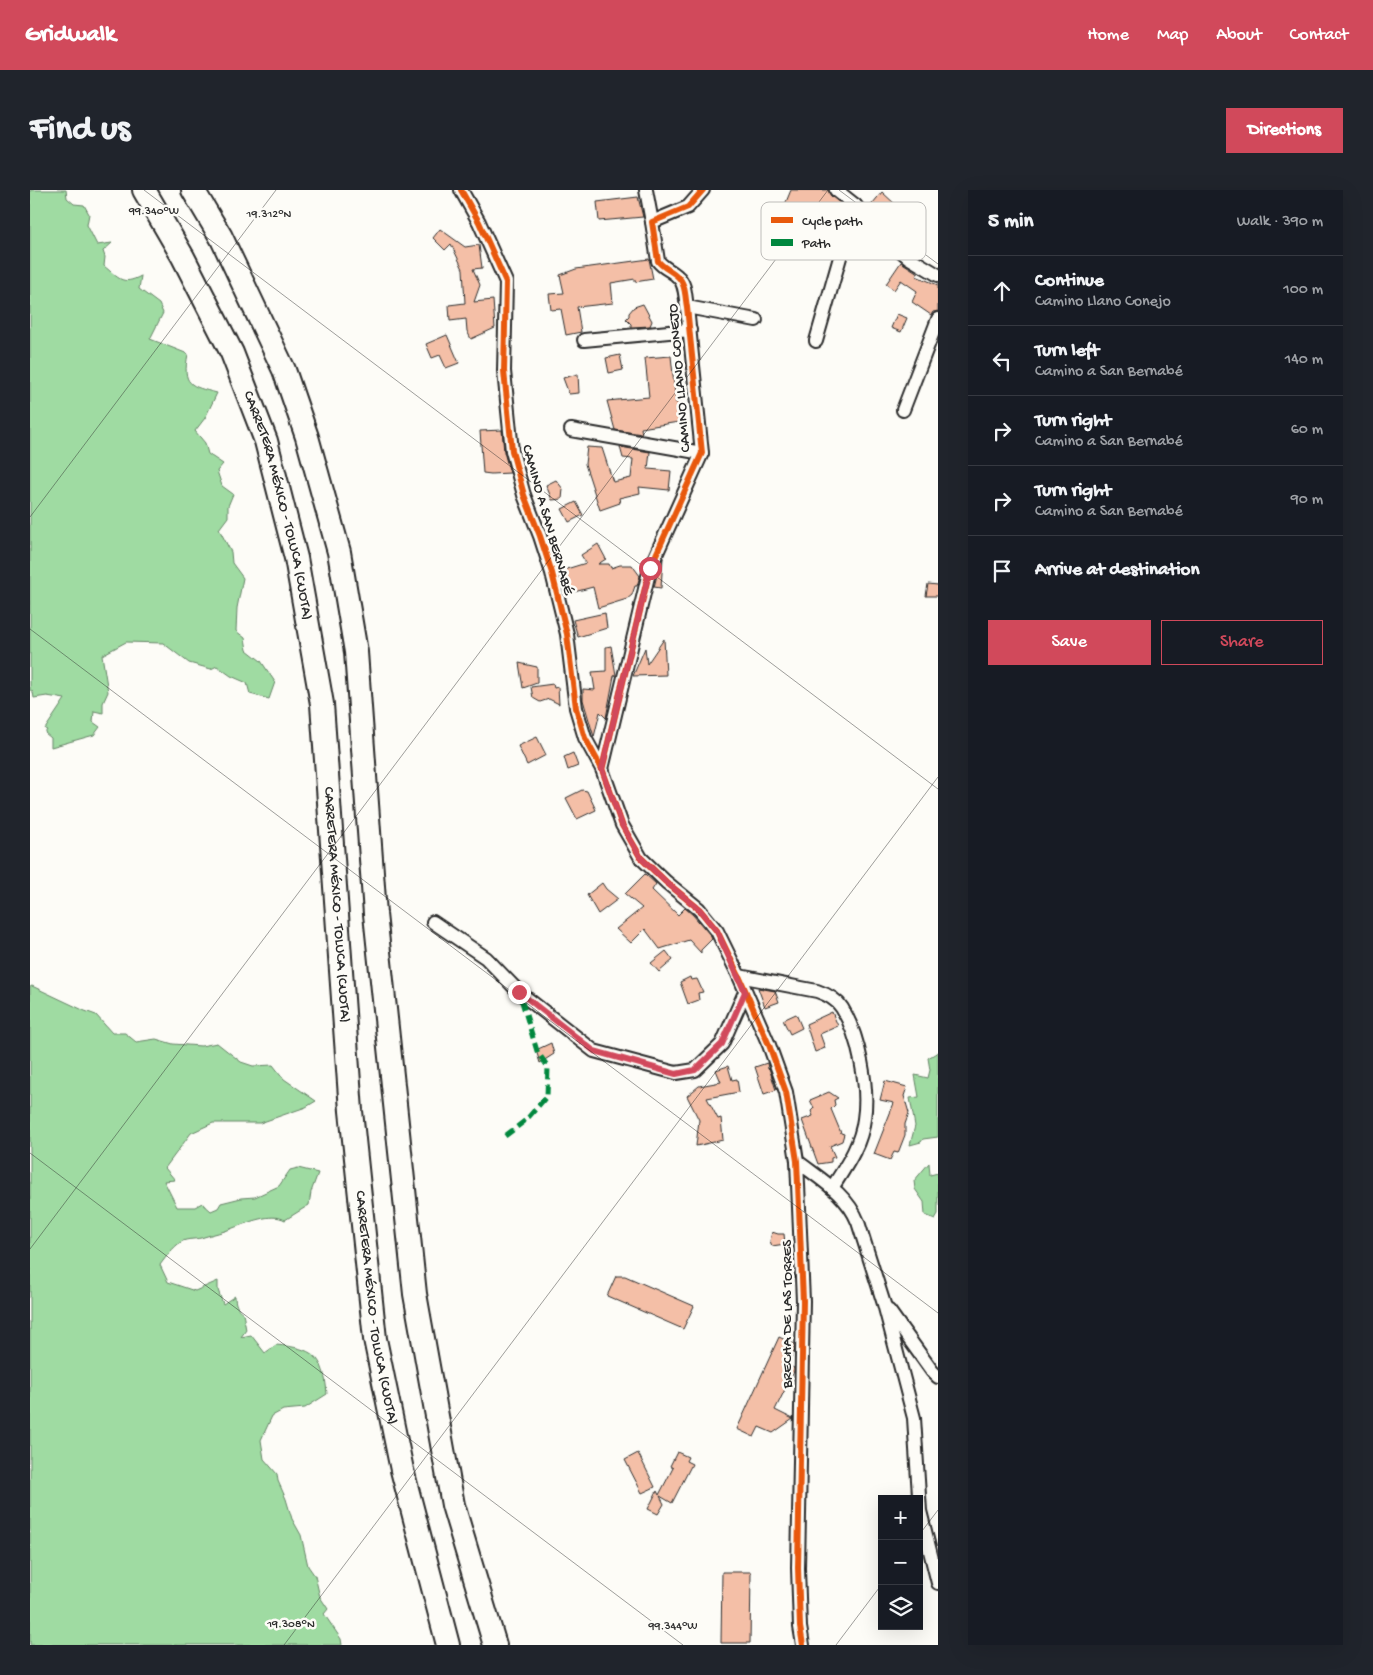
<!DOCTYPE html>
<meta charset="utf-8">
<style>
:root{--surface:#171b24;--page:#20242c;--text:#f1f3f6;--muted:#9ea1a6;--line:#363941;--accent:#d1495b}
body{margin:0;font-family:"Gochi Hand",sans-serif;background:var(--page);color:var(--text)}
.controls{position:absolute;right:15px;bottom:15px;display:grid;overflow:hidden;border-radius:0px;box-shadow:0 5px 20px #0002}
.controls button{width:45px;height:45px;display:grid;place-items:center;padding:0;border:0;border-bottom:1px solid var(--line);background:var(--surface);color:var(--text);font:25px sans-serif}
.stop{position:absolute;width:15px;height:15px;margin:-11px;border:4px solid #d1495b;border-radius:50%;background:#fff}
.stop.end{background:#d1495b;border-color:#fff;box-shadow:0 1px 5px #0008}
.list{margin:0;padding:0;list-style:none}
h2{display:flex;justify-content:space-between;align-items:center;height:65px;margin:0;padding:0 20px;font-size:21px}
h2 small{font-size:16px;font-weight:400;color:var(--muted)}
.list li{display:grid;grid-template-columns:32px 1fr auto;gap:15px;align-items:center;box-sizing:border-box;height:70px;padding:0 20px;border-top:1px solid var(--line)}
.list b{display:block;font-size:19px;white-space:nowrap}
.list p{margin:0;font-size:16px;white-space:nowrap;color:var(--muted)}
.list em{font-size:16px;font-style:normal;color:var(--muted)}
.actions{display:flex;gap:10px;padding:15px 20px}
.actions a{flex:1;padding:11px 0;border:1px solid var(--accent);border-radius:0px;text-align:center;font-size:18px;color:var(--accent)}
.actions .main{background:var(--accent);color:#fff}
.icon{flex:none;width:28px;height:28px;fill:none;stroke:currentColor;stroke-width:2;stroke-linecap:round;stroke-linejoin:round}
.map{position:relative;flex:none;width:908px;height:1455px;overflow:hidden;border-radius:0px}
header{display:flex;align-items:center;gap:30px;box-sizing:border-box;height:70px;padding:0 25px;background:var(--accent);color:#fff}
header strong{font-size:24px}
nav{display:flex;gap:28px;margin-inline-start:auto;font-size:18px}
.intro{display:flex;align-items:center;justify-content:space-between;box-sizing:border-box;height:120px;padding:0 30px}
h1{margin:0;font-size:35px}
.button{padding:12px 22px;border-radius:0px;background:var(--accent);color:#fff;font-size:18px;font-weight:700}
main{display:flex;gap:30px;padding:0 30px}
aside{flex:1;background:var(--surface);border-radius:0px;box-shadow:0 5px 20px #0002}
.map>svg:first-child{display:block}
</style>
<header>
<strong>Gridwalk</strong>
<nav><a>Home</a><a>Map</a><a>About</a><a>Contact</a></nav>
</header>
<div class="intro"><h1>Find us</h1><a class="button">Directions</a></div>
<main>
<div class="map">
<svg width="908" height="1455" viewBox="0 0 908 1455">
<rect width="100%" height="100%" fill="#fdfcf7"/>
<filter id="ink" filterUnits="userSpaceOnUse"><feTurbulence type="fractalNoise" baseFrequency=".02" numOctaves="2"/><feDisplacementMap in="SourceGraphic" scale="10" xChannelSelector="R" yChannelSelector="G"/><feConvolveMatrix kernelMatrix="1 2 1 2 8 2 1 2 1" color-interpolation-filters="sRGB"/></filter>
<g filter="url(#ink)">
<g fill="#9fdba2" stroke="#658366">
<path d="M 0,0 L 36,0 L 37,8 L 44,14 L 54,15 L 59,24 L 57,35 L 67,55 L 82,53 L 73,61 L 75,67 L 74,76 C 89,88 92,96 111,86 L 109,99 L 129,114 L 133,123 L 120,149 L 158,164 C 152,195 160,196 187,203 L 175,228 L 165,241 L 175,253 L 178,264 L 193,274 L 187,281 L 192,296 L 203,304 L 198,316 L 198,327 L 189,339 L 201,362 L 202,373 L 213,388 L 207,418 L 206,441 L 215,448 L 217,460 L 231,471 L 245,492 L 239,509 L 220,504 L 217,493 L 201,486 L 187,476 L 181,479 L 159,473 L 133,453 L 96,452 L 72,465 L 78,502 L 73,513 L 73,523 L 64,521 L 63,532 L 70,537 L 64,545 L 21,557 L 21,548 L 15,543 L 17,540 L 15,539 L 35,509 L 17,506 L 4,508 L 3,502 L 0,500 Z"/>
<path d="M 2,796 L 55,821 L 66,825 L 82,843 L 95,843 L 106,852 L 126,849 L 143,854 L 171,856 L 187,853 L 211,872 L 223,876 L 243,875 L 254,889 L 286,911 L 276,917 L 230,933 L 183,933 L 161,943 L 135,978 L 145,990 L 134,991 L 147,1017 L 165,1017 L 172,1013 L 181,1021 L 188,1018 L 191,1013 L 211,1008 L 225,1007 L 249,996 L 260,980 L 268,978 L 288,983 L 281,1002 L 279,1015 L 255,1030 C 241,1022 217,1033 203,1038 C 194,1042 183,1044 174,1047 C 167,1050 157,1048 151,1052 C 143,1057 136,1067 130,1075 L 138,1092 L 165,1101 L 188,1091 L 188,1100 L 193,1114 L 205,1106 C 205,1113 207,1119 213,1123 L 216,1140 L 211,1147 L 221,1145 L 235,1163 L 246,1155 C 283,1158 294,1165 297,1204 L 275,1218 L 253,1220 L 242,1226 L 231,1250 L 234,1269 L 247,1284 L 248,1291 L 256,1309 L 262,1329 L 271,1345 L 278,1376 L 285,1386 L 290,1407 L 298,1419 L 294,1424 L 311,1449 L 312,1455 L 0,1455 L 0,797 Z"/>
<path d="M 908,862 L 908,947 L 893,949 L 891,952 L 880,955 L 885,936 L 880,908 L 889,907 L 885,885 L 898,888 L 900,880 L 898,868 Z"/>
<path d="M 899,973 L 900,985 L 908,983 L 908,1024 L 905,1029 L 895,1025 L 894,1012 L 885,999 L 884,991 Z"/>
</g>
<g fill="#f4bfa7" stroke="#2b2b2b">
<path d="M 761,0 L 798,0 L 801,6 L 816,18 L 810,31 L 773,17 L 763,41 L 747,34 Z"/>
<path d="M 852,2 L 866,15 L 866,17 L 869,20 L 856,34 L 838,19 Z"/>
<path d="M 608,7 L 613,27 L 569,31 L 567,12 Z"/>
<path d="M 410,39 L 435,57 L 449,55 L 452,78 L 443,79 L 450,95 L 444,112 L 463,110 L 465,138 L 441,149 L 437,141 L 436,129 L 420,131 L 419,115 L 435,113 L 433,79 L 421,54 L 415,60 L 403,48 Z"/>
<path d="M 619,69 L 623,89 L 605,92 L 605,89 L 581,93 L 583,113 L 547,117 L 551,142 L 536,145 L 531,119 L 521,120 L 519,104 L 534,103 L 530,85 L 546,79 Z"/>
<path d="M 871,72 L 888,83 L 886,86 L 908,95 L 908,121 L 903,122 L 901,125 L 882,112 L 887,101 L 871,90 L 864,100 L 856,94 Z"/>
<path d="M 613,114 L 622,131 L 620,136 L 601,137 L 601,134 L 596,129 L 599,126 L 599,123 L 604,117 Z"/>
<path d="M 867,124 L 877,128 L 871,142 L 861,138 Z"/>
<path d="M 417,145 L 429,173 L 416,178 L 410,165 L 402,168 L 396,154 Z"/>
<path d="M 590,165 L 593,180 L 579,183 L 576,168 Z"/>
<path d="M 641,166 L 646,213 L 649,212 L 655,231 L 611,238 L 612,244 L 585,240 L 577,211 L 619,207 L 615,168 Z"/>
<path d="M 548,184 L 549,203 L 539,204 L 533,188 Z"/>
<path d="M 472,240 L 474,262 L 480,283 L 461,284 L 453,283 L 450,241 Z"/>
<path d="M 557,257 L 572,258 L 583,292 L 601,288 L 603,269 L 593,268 L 590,257 L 620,262 L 618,279 L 641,281 L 639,300 L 609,297 L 610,303 L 589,308 L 590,313 L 570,320 L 555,274 Z"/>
<path d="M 526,290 L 533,299 L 532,309 L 522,310 L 516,295 Z"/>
<path d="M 546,312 L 553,325 L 539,332 L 532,319 Z"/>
<path d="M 568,354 L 576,369 L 568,374 L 579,374 L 581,378 L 590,375 L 602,375 L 610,386 L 607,396 L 605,396 L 602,405 L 597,409 L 568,418 L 563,397 L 544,402 L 536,400 L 530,381 L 556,373 L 551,365 Z"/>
<path d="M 633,368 L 631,398 L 624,397 L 628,381 Z"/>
<path d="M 898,394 L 908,395 L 908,406 L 896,406 Z"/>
<path d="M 575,423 L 577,438 L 548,447 L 543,430 Z"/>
<path d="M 634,449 L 636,485 L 603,486 L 615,458 L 617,474 Z"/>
<path d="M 581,456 L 586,485 L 584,486 L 576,528 L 570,522 L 564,547 L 553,510 L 553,499 L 565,500 L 562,482 L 576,481 L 576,457 Z"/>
<path d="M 489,473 L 507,477 L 507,493 L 493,498 Z"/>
<path d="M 523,494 L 524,498 L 528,497 L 529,514 L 519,509 L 510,512 L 503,508 L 501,497 Z"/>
<path d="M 507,547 L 516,565 L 497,575 L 488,556 Z"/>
<path d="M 543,563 L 548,576 L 538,580 L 534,567 Z"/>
<path d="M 552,600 L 557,601 L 566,620 L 547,629 L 536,608 Z"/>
<path d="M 615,684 L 626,694 L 622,700 L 648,725 L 655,718 L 663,725 L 680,745 L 682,749 L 671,760 L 671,763 L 659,750 L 630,759 L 615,739 L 601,753 L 586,739 L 612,718 L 595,704 Z"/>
<path d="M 572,693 L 576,699 L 588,709 L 568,724 L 557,705 Z"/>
<path d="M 636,761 L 643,770 L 629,782 L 621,773 Z"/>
<path d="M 660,787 L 661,790 L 667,789 L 673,802 L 668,803 L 669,810 L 658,814 L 650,792 Z"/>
<path d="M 728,798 L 745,801 L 749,812 L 735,817 Z"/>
<path d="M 802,822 L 808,836 L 790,844 L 795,858 L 785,862 L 776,834 Z"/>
<path d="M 766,824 L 772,838 L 760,844 L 753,830 Z"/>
<path d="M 521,853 L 524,864 L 510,873 L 506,860 Z"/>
<path d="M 737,873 L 738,879 L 739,878 L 746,900 L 734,904 L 725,877 Z"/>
<path d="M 698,876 L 702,890 L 707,889 L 709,902 L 677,908 L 688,929 L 691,928 L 693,950 L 666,956 L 669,930 L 657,906 L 669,896 L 691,892 L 686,880 Z"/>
<path d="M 855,891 L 877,897 L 874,906 L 879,923 L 875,934 L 875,945 L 868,963 L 864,962 L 860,970 L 844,964 L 864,913 L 850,910 Z"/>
<path d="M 799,902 L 808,908 L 804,910 L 805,915 L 801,919 L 811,943 L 814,944 L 812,951 L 800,956 L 805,967 L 801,968 L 801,972 L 788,974 L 772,930 L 783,926 L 781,921 L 784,918 L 780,910 Z"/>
<path d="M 742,1042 L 748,1044 L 754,1044 L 755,1054 L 742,1056 L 740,1051 Z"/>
<path d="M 586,1086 L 595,1086 L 664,1116 L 653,1139 L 577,1106 Z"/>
<path d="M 749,1147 L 764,1154 L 764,1161 L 757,1175 L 764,1178 L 764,1181 L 745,1220 L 763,1229 L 743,1243 L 729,1237 L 724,1247 L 707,1239 Z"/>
<path d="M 647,1262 L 658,1267 L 656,1271 L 662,1274 L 642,1313 L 630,1306 L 634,1314 L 628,1324 L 618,1319 L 627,1301 L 629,1305 L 643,1278 L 640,1276 Z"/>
<path d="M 608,1263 L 625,1297 L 612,1303 L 595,1270 Z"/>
<path d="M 692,1382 L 721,1382 L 720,1453 L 691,1453 Z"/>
</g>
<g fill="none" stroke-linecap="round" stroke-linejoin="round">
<g stroke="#2b2b2b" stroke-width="16">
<g id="minor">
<path d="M 431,0 L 449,32 L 476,92 L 474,181 L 482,261 L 494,305 L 510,346 L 522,383 L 537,444 L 546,518 L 555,548 L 572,579 L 592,635 L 611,668 L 636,692 L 669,719 L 687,741 L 709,786 L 739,855 L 756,902 L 767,971 L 773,1111 L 768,1378 L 770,1437 L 773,1455"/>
<path d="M 616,0 L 622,32"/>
<path d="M 806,0 L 825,15 L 843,37 L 878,67 L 908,85"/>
<path d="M 657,117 L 726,130"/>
<path d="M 554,150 L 660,140"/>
<path d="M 786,151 L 825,15"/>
<path d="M 873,220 L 908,129"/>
<path d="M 541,240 L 672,263"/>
<path d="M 572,579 L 620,378 L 672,263 L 657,117 C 655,107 656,93 647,86 C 641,80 633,78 628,71 L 622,32 L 658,17 L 673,0"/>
<path d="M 403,732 L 456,768 L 489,802 L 564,861 L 646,883 L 665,880 L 692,854 L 715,802"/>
<path d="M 709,786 L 787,801 C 796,804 807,810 812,818 C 829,846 839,897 834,929 C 831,955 816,976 802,998"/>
<path d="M 767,971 C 790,989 817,1004 828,1032 L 854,1114 L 884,1228 L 890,1321 L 908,1393"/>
<path d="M 859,1121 L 902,1181 L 908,1187"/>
</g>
</g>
<g stroke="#2b2b2b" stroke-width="26">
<g id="motorway">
<path id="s1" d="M 114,0 L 153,67 L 202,163 L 236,251 L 266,368 L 292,514 L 321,921 L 345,1149 L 372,1280 L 418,1455"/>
<path d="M 163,0 L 191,47 L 254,180 L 277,247 L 309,362 L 326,462 L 345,724 L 385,1104 L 423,1315 L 465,1455"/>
</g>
</g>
<use href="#minor" stroke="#fdfcf7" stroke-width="12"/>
<use href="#motorway" stroke="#fdfcf7" stroke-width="22"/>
<path stroke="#00873e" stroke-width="5" stroke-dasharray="10 5" stroke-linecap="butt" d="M 475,946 L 496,930 L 517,906 L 518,877 L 507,861 L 489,802"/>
<g stroke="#fdfcf7" stroke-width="9">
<g id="cycleway">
<path d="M 431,0 L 449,32 L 476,92 L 474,181 L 482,261 L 494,305 L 510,346 L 522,383 L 537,444 L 546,518 L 555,548 L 572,579 L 592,635 L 611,668 L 636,692 L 669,719 L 687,741 L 709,786 L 739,855 L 756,902 L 767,971 L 773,1111 L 768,1378 L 770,1437 L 773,1455"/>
<path d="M 572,579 L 620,378 L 672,263 L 657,117 C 655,107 656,93 647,86 C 641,80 633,78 628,71 L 622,32 L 658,17 L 673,0"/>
</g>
</g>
<use href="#cycleway" stroke="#e8590c" stroke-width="6"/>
</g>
</g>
<g fill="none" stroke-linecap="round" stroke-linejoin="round" filter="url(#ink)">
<path stroke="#d1495b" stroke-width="6" d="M 489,802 L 564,861 L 646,884 L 665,880 L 692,854 L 715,802 L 687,741 L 669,719 L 636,692 L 611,668 L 592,635 L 572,579 L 620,378"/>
</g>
<path fill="none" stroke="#2b2b2b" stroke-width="1" stroke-opacity="0.45" d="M 114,0 L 908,599M 809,0 L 908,74M 0,327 L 246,0M 0,439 L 908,1123M 0,963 L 653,1455M 0,1059 L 798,0M 889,1345 L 908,1320M 254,1455 L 908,587M 806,1455 L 852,1394"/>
<g text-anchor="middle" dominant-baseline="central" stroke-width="5" stroke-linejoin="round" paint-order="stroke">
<g font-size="15" fill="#2b2b2b" stroke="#fdfcf7">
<text transform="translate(650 188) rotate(-95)">CAMINO LLANO CONEJO</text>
<text stroke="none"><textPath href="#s1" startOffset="345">CARRETERA MÉXICO - TOLUCA (CUOTA)</textPath></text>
<text transform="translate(517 330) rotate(74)">CAMINO A SAN BERNABÉ</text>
<text stroke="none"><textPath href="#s1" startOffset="750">CARRETERA MÉXICO - TOLUCA (CUOTA)</textPath></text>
<text stroke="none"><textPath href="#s1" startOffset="1155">CARRETERA MÉXICO - TOLUCA (CUOTA)</textPath></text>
<text transform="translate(758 1124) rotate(-90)">BRECHA DE LAS TORRES</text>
</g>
</g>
<rect x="731" y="12" width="165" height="58" rx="8" fill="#fdfcf7" stroke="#bebdba" stroke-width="1"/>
<rect x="741" y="27" width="22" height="6" fill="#e8590c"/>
<rect x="741" y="49" width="22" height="7" fill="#00873e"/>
<g font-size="14" fill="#2b2b2b">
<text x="772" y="35">Cycle path</text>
<text x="772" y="57">Path</text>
</g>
<g font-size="12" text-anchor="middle" fill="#2b2b2b" stroke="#fdfcf7" stroke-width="5" stroke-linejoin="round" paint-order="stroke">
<text x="124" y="24">99.340°W</text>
<text x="239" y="27">19.312°N</text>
<text x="261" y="1437">19.308°N</text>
<text x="643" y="1439">99.344°W</text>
</g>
</svg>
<div class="controls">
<button>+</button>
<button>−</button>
<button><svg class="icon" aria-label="layers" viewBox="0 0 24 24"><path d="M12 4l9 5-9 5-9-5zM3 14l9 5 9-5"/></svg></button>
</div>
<div class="stop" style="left:620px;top:378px"></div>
<div class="stop end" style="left:489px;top:802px"></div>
</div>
<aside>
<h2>5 min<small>Walk · 390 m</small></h2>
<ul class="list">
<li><svg class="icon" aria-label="ahead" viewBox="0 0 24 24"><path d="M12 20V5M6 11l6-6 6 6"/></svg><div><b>Continue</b><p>Camino Llano Conejo</p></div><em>100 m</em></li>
<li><svg class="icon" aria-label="left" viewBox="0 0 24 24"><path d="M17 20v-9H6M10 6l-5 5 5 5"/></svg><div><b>Turn left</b><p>Camino a San Bernabé</p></div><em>140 m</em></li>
<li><svg class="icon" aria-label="right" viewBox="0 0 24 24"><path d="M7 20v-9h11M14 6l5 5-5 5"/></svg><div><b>Turn right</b><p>Camino a San Bernabé</p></div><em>60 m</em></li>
<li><svg class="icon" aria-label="right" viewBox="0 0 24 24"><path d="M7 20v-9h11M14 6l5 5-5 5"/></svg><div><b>Turn right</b><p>Camino a San Bernabé</p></div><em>90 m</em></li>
<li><svg class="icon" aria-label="arrive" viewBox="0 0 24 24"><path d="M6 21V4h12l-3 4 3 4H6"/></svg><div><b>Arrive at destination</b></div></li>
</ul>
<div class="actions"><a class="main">Save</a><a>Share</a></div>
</aside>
</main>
